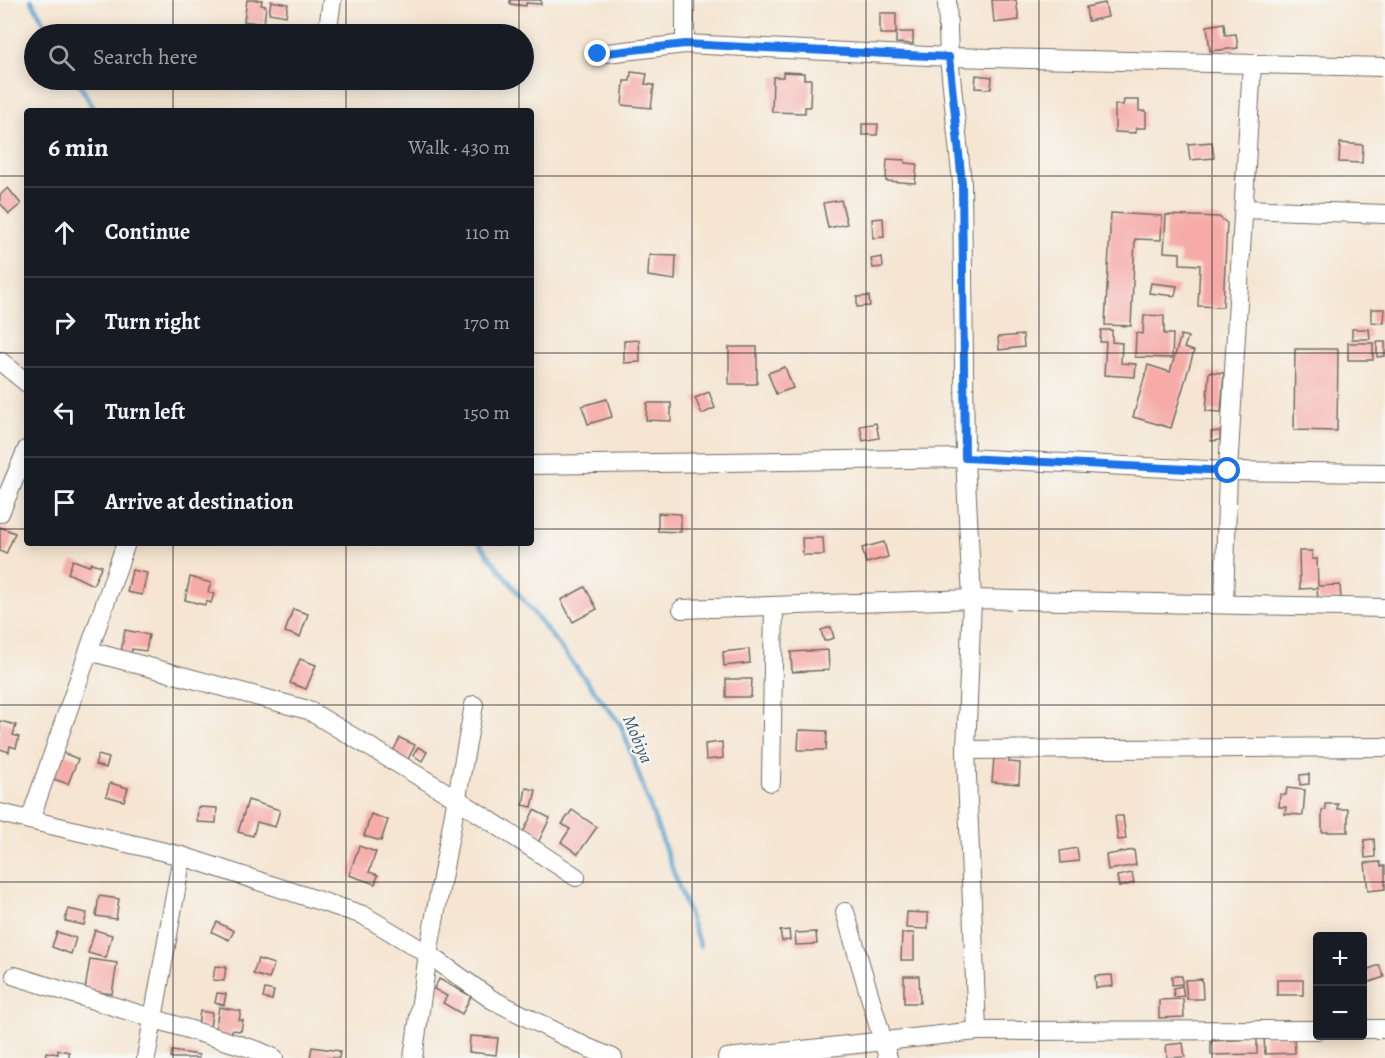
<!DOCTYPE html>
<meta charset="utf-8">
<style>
:root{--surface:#171b24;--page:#20242c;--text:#f1f3f6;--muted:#9ea1a6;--line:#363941}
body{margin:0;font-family:Alegreya,serif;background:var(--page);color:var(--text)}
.controls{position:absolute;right:18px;bottom:18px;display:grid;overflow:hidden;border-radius:6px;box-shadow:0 3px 15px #0003}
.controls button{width:54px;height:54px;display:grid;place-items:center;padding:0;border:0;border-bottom:2px solid var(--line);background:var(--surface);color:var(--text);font:30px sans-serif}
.stop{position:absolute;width:18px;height:18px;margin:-14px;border:4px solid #1a73e8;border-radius:50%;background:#fff}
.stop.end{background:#1a73e8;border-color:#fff;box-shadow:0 2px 6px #0008}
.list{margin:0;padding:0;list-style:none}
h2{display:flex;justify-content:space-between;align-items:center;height:78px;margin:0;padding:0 24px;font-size:26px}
h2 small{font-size:20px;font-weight:400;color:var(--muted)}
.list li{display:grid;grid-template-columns:39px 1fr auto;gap:18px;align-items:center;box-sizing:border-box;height:90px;padding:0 24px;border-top:2px solid var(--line)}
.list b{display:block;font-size:22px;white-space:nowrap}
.list em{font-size:20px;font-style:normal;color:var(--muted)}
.icon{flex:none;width:33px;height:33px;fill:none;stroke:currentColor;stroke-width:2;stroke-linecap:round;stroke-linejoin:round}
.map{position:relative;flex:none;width:1385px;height:1058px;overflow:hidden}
.search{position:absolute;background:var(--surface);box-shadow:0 3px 15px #0003;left:24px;top:24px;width:510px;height:66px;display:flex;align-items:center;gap:15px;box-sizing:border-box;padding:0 21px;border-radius:33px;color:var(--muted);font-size:22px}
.panel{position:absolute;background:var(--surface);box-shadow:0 3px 15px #0003;left:24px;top:108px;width:510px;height:438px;border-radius:6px}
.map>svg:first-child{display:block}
</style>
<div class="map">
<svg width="1385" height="1058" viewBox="0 0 1385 1058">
<rect width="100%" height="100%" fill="#f6f6f2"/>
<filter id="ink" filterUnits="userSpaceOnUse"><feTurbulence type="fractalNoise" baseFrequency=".0167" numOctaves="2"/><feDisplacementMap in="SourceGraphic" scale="12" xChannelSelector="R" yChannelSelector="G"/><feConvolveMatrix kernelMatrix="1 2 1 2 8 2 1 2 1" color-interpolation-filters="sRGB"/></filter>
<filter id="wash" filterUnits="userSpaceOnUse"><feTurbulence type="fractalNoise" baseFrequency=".008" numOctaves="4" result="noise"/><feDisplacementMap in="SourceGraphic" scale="24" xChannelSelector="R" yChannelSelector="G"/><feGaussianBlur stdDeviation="1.35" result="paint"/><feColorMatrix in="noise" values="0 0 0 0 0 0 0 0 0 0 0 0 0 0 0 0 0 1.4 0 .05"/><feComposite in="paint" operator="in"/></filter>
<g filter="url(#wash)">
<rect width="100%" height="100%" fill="#f5e5d1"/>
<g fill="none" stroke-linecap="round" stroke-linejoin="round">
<g stroke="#57a2cf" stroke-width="4.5">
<path d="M 31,0 L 51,34"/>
<path d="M 77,80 L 95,111"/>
<path d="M 479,543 L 621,725 L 700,946"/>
</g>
</g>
<g id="blocks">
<g fill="#f6aba8">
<path d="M 247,0 L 262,0 L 261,5 L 266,6 L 264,24 L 244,21 Z"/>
<path d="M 510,0 L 541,0 L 541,4 L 526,3 L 526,6 L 510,4 Z"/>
<path d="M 992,0 L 1016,0 L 1019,20 L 994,23 Z"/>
<path d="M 271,1 L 288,4 L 286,16 L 269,13 Z"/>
<path d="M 1105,3 L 1108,17 L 1088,21 L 1086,7 Z"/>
<rect x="880" y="13" width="16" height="21"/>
<path d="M 1224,23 L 1225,35 L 1236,34 L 1238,48 L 1210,51 L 1207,26 Z"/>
<path d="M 896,32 L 913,32 L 913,44 L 896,43 Z"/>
<path d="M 631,72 L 647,74 L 645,84 L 654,85 L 651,108 L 622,105 L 624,81 L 630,81 Z"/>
<path d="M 783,72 L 804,73 L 804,79 L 811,79 L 810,107 L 805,107 L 805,113 L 772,112 L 773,77 L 783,77 Z"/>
<path d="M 976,75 L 992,77 L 991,89 L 975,88 Z"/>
<path d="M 1124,100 L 1139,100 L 1139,111 L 1146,111 L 1146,128 L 1136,128 L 1136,133 L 1115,132 L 1115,105 L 1123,105 Z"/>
<path d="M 862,124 L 878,124 L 877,135 L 862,135 Z"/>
<path d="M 1212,142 L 1214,158 L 1190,160 L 1188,144 Z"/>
<path d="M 1340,143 L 1363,145 L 1362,163 L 1339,162 Z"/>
<path d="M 887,159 L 905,160 L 905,163 L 917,164 L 915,183 L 886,181 Z"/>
<path d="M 8,188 L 21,204 L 9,214 L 0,203 L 0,195 Z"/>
<path d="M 841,200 L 847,224 L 828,228 L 823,203 Z"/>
<path d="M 1111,213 L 1162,216 L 1161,240 L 1135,239 L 1131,326 L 1105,325 Z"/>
<path d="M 1166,215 L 1219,217 L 1227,223 L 1223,307 L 1198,306 L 1200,265 L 1180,264 L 1180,253 L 1164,252 Z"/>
<path d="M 883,218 L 884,237 L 873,238 L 872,219 Z"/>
<path d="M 649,255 L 676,256 L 675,280 L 648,276 Z"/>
<path d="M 882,257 L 883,267 L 873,268 L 871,259 Z"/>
<path d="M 1151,283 L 1177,286 L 1175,296 L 1149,293 Z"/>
<path d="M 869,296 L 870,306 L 857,307 L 857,297 Z"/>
<path d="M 1371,309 L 1385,309 L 1384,323 L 1371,322 Z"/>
<path d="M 1144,315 L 1164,316 L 1164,334 L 1173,334 L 1172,358 L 1135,357 L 1136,333 L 1143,334 Z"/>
<path d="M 1352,329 L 1369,329 L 1370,339 L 1352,339 Z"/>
<path d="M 1101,330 L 1112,330 L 1112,342 L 1122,343 L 1121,363 L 1136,364 L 1135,377 L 1104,375 L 1106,342 L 1100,342 Z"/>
<path d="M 1023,335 L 1024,347 L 999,350 L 998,337 Z"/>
<path d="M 1181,335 L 1188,337 L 1184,348 L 1194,351 L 1171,428 L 1133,417 L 1148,365 L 1170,372 Z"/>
<path d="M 639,340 L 640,362 L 624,363 L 624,341 Z"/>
<path d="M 1377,342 L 1385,342 L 1385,356 L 1377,357 Z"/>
<rect x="1348" y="343" width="25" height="17"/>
<rect x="729" y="347" width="28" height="37"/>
<path d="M 1295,349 L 1338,349 L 1337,431 L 1294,430 Z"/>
<path d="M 785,367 L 793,388 L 776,394 L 768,373 Z"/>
<path d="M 1209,372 L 1224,373 L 1221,412 L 1206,411 Z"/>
<path d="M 709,392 L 715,408 L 702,414 L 695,398 Z"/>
<path d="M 607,399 L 612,417 L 588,424 L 582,406 Z"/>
<path d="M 647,403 L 671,403 L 671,421 L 646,420 Z"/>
<path d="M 876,423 L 879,438 L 863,441 L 860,426 Z"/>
<path d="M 1220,431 L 1220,440 L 1211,441 L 1211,432 Z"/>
<path d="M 658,513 L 681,514 L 681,532 L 658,531 Z"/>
<path d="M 0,527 L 15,533 L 6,554 L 0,551 Z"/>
<path d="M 802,538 L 823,538 L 824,555 L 803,555 Z"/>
<path d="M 884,542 L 888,557 L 866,563 L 862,548 Z"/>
<path d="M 1299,551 L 1312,551 L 1312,559 L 1317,559 L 1318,586 L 1340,585 L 1341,599 L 1318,601 L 1317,588 L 1300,589 Z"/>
<path d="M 73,560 L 89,566 L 91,563 L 102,566 L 93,585 L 68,573 Z"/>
<path d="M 132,570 L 147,573 L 142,595 L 127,592 Z"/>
<path d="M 190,577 L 211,583 L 208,592 L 214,594 L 211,603 L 206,601 L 205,605 L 185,600 Z"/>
<path d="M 585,587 L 597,609 L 573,622 L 561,600 Z"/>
<path d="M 293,609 L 308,614 L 300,637 L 285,632 Z"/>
<path d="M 831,627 L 834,638 L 824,641 L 821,630 Z"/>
<path d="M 125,630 L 149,635 L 146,651 L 132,649 L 131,654 L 121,652 Z"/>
<path d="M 749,649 L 750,663 L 724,666 L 723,652 Z"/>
<path d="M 828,650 L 829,670 L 792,672 L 791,652 Z"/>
<path d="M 300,659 L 316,665 L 306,689 L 290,683 Z"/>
<path d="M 726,679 L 752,679 L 751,697 L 726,697 Z"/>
<path d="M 0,721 L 16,725 L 13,735 L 19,737 L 16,748 L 10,746 L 9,752 L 0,749 Z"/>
<path d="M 799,730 L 827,731 L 826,750 L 798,750 Z"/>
<path d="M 400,738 L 415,745 L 406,763 L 391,755 Z"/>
<path d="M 722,742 L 723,758 L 706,760 L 705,744 Z"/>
<path d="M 418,747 L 427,752 L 422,761 L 413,755 Z"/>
<path d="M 61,752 L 78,759 L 68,784 L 51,778 Z"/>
<path d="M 98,755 L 109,758 L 106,768 L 95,765 Z"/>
<path d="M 994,757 L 1009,758 L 1009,762 L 1020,763 L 1019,784 L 992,782 Z"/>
<path d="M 1309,774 L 1309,784 L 1300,785 L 1300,775 Z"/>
<path d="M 110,783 L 128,788 L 124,801 L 106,796 Z"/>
<path d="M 526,788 L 536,790 L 532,807 L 523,805 Z"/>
<path d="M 1287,788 L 1305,790 L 1303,815 L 1285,814 L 1286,807 L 1279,807 L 1280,794 L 1286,795 Z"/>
<path d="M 248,800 L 280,810 L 275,827 L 257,822 L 253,836 L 238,832 Z"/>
<path d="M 1325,804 L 1338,804 L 1337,809 L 1348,809 L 1348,832 L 1322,832 L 1322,810 L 1326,810 Z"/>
<path d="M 198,807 L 217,808 L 216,823 L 197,822 Z"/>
<path d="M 534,810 L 550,818 L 537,845 L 521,837 Z"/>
<path d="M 572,810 L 597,827 L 578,854 L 561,842 L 570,829 L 562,824 Z"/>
<path d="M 371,814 L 388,820 L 381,841 L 364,836 Z"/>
<path d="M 1115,816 L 1123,816 L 1126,839 L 1118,840 Z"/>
<path d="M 1374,839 L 1375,857 L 1365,858 L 1364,840 Z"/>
<path d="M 359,846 L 376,852 L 369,872 L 378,875 L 375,884 L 349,875 Z"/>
<path d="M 1077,848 L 1079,861 L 1061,863 L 1060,851 Z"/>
<path d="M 1134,850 L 1136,865 L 1108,870 L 1106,855 Z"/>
<path d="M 1380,862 L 1381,866 L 1385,866 L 1385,889 L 1368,891 L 1365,863 Z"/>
<path d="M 1132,873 L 1134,883 L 1119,887 L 1117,876 Z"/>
<path d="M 99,896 L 119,899 L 116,919 L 96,916 Z"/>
<path d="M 68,909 L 87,913 L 84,925 L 65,921 Z"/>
<path d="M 907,912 L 928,913 L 928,929 L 906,928 Z"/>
<path d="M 217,922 L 234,931 L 229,940 L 212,932 Z"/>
<path d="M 95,930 L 112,935 L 106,958 L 88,953 Z"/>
<path d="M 789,930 L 790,940 L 782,941 L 780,931 Z"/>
<path d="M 57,932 L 76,938 L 71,954 L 52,947 Z"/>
<path d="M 816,932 L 817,944 L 796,945 L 795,933 Z"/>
<path d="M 902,933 L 914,933 L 914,960 L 901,960 Z"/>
<path d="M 90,959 L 117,963 L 112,994 L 85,990 Z"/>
<path d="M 258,959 L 274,964 L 269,979 L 253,974 Z"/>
<path d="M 1379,965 L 1384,977 L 1370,982 L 1366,970 Z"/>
<path d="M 215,966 L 226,967 L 224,981 L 213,980 Z"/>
<path d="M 1112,975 L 1113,986 L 1096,988 L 1095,976 Z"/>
<path d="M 904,976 L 919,976 L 920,1003 L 904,1003 Z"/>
<path d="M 1172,976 L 1182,976 L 1182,984 L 1172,985 Z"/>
<path d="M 439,979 L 471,996 L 462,1014 L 443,1003 L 447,996 L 434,989 Z"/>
<path d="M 1202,979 L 1203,999 L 1187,999 L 1185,980 Z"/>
<rect x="1277" y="980" width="26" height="15"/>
<path d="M 1182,986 L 1184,996 L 1174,997 L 1173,988 Z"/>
<path d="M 265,989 L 274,991 L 272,1000 L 263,998 Z"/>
<path d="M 217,993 L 226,994 L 224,1005 L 215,1003 Z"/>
<path d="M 1183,999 L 1184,1017 L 1159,1018 L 1159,1000 Z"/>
<path d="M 219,1007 L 241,1011 L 239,1020 L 243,1020 L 241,1031 L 232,1030 L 230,1041 L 214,1037 Z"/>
<path d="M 200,1011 L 212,1013 L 210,1028 L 198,1026 Z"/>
<path d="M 1294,1035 L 1295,1053 L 1265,1054 L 1264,1036 Z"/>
<path d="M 470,1036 L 498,1038 L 496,1055 L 469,1052 Z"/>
<path d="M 1257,1039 L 1257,1054 L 1211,1055 L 1211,1041 Z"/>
<path d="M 1183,1043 L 1185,1057 L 1167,1058 L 1166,1045 Z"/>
<path d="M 312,1047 L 340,1051 L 339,1058 L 310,1058 Z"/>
<path d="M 58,1050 L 69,1052 L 69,1058 L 45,1058 L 46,1052 L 58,1054 Z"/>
<path d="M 172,1051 L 199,1055 L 199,1058 L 171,1058 Z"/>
</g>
</g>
</g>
<g filter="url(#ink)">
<use href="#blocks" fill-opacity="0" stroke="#726c65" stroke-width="1.5"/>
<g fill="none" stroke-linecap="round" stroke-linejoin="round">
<g stroke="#726c65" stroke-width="20">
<g id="minor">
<path d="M 947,0 L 949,57 L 962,183 L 965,458 L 972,599 L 966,750 L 977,1031"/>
<path d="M 329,21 L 332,0"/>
<path d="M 685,44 L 685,0"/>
<path d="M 598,54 L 685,44 L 949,57 L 1385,67"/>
<path d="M 1244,209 L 1385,214"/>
<path d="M 0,361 L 27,383"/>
<path d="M 531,465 L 965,458 L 1228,471 L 1385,473"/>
<path d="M 0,513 L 27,449"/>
<path d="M 1224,604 L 1228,471 L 1252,64"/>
<path d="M 682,609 L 972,599 L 1385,608"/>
<path d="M 89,651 L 308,710 L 457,799 L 576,877"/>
<path d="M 966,750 L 1385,747"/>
<path d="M 771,782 L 774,606"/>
<path d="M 0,813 L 182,856 L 363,915 L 428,954 L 491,999 L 586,1047 L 613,1058"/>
<path d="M 30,820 L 126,543"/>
<path d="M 845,912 L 888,1058"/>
<path d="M 15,976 L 256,1050 L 274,1058"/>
<path d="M 1362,1029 L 1385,1029"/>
<path d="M 146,1058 L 182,856"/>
<path d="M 413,1058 L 428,954 L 474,705"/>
<path d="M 727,1058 L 977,1031 L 1318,1030"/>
</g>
</g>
<use href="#minor" stroke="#fff" stroke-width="18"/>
</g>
</g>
<g fill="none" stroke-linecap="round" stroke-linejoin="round" filter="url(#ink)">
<path stroke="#1a73e8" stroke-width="8" d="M 598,54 L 685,44 L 949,57 L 962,183 L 965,458 L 1228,471"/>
</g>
<path fill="none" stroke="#2b2b2b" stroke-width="1.5" stroke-opacity="0.55" d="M 173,0 L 173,34M 346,0 L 346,34M 519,0 L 519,34M 692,0 L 692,1058M 866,0 L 866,1058M 1039,0 L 1039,1058M 1212,0 L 1212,1058M 173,80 L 173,111M 346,80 L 346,111M 519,80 L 519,111M 0,176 L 27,176M 531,176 L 1385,176M 0,353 L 27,353M 531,353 L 1385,353M 0,529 L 27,529M 531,529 L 1385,529M 173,543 L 173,1058M 346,543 L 346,1058M 519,543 L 519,1058M 0,705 L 1385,705M 0,882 L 1385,882"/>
<g text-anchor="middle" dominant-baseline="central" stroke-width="4.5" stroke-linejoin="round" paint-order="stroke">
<g font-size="18" font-style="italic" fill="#3d5b6d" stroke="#f6f6f2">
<text transform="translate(638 739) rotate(67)">Mobiya</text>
</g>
</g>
</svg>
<div class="controls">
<button>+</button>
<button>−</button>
</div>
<div class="stop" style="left:1228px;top:471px"></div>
<div class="stop end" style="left:598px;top:54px"></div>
<div class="search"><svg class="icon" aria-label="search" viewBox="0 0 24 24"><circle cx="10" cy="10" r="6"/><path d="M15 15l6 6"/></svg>Search here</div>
<section class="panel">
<h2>6 min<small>Walk · 430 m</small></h2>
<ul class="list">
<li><svg class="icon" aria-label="ahead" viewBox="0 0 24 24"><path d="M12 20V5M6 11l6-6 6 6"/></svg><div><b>Continue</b></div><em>110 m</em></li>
<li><svg class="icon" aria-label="right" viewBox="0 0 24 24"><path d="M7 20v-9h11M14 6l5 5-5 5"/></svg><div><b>Turn right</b></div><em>170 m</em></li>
<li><svg class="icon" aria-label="left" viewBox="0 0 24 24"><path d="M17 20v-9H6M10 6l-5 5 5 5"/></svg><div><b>Turn left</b></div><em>150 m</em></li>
<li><svg class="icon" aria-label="arrive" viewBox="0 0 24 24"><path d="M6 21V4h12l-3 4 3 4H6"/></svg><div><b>Arrive at destination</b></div></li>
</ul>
</section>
</div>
